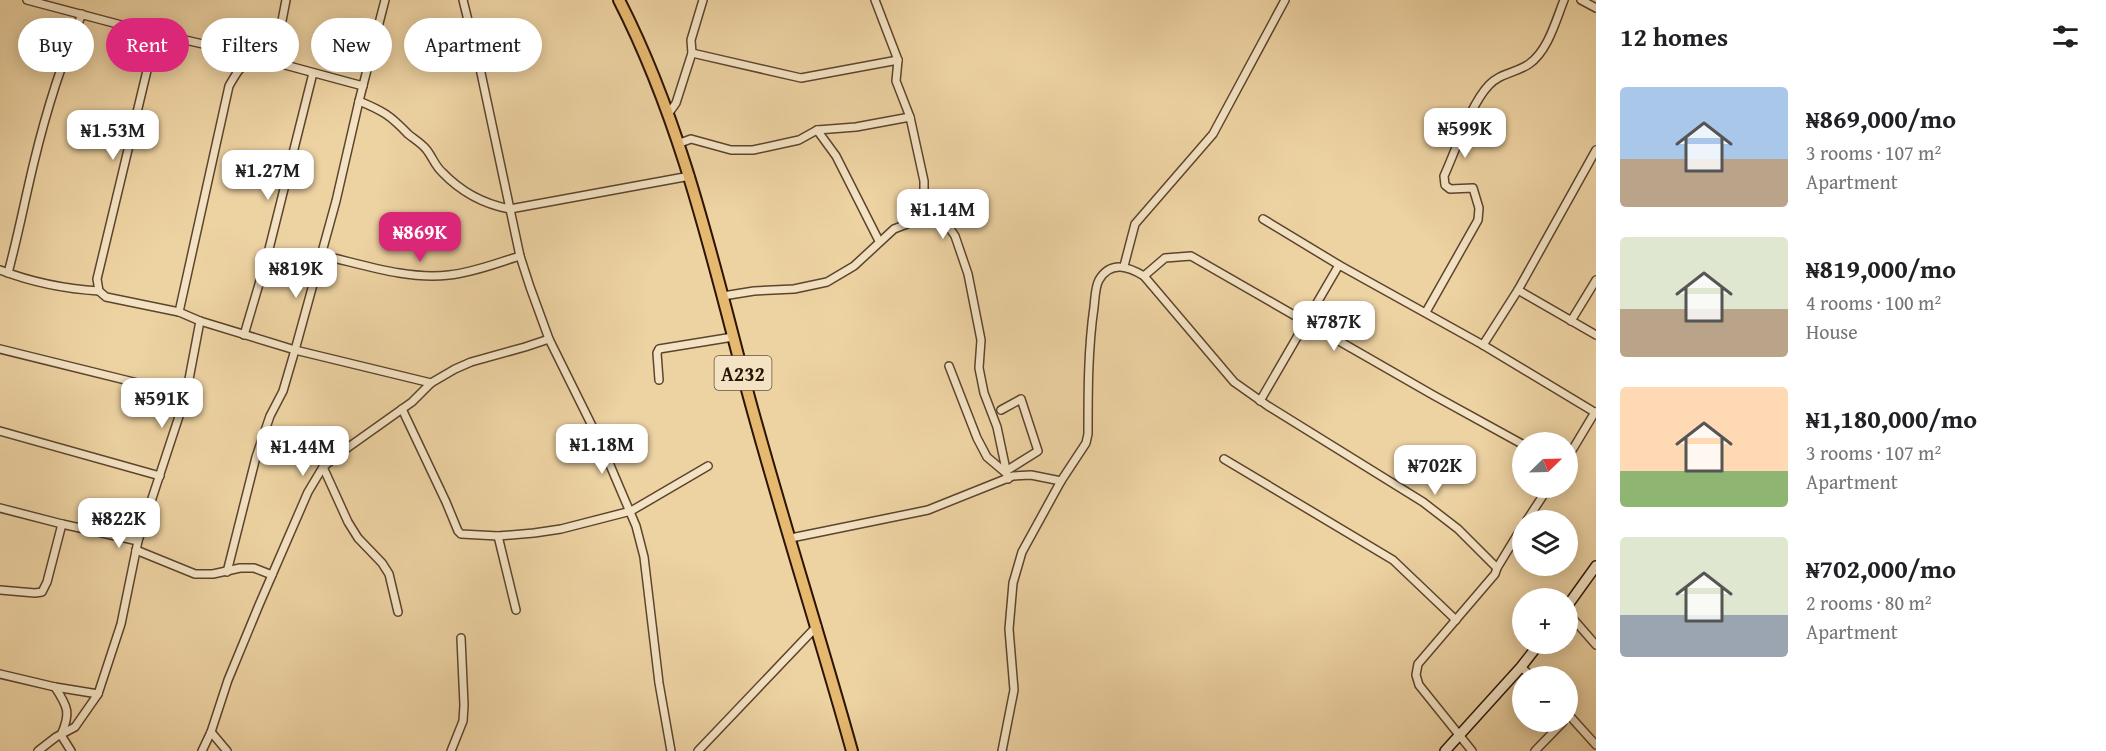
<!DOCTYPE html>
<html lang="en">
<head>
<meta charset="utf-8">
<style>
	:root { --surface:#fff; --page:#f2f2f2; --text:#202124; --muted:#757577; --accent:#db2777 }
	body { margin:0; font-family:"Gentium Book Plus",serif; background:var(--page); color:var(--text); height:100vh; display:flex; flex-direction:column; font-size:22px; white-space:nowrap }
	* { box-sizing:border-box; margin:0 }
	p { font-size:20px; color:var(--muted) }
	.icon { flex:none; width:33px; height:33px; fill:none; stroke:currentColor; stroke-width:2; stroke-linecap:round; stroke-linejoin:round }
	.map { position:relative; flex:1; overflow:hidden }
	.drawer { display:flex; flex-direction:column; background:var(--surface); width:510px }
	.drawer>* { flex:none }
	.top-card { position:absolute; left:18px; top:18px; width:570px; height:54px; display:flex; gap:12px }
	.needle { width:39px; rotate:67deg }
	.buttons { position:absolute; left:1512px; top:432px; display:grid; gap:12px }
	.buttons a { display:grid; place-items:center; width:66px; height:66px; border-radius:50%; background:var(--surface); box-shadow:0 3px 15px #0003; font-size:30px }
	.price { position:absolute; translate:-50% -51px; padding:0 14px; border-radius:12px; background:#fff; color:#222; font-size:20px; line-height:39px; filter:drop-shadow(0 2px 3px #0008) }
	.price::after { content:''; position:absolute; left:50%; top:36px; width:18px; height:14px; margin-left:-9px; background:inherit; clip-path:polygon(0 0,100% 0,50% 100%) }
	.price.current { background:var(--accent); color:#fff }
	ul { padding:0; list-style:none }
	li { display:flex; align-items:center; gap:18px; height:150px; padding:0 24px }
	li span { display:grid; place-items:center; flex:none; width:168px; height:120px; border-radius:6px; color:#555 }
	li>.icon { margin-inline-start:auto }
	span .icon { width:72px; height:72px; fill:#fffc; stroke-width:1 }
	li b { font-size:26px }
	h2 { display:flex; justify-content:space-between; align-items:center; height:72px; padding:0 24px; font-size:26px }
	.tag { padding:0 21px; border-radius:27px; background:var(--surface); box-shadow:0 3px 15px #0003; font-size:21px; line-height:54px }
	.tag.current { background:var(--accent); color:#fff }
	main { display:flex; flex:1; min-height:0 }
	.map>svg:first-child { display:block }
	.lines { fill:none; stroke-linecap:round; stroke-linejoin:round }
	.street-casing { stroke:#5c442d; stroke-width:10 }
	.secondary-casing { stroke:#2b1406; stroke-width:12 }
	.primary-casing { stroke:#2b1406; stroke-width:14 }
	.street { stroke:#f3e2c3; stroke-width:7 }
	.secondary { stroke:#f3e2c3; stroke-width:9 }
	.primary { stroke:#e6b971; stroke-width:10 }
	.labels { text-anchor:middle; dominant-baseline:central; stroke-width:4.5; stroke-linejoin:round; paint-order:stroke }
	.shield { fill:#f3e2c3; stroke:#67523f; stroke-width:1.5 }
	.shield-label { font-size:20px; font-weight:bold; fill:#2b1406 }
</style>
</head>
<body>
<main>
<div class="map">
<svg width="1596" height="751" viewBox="0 0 1596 751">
	<rect width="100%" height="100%" fill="#edd2a2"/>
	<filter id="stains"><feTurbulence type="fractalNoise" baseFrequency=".00333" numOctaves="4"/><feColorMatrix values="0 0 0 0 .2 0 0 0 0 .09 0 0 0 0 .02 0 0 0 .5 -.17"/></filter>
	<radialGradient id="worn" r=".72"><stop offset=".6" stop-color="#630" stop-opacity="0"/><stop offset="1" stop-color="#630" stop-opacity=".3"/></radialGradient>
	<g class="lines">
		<defs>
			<g id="street">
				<path d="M27 0 125 26 207 45 252 61"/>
				<path d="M463 0 481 73 520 256 530 287 549 339 601 444 636 526 644 557 659 683 671 751"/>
				<path d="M875 0 898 60 896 81 910 117 924 181V211"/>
				<path d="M1581 0 1596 8"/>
				<path d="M156 33 97 279 99 291 106 297 179 312 200 321 295 350 431 383"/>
				<path d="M692 53 801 78 898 60"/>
				<path d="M274 62 363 86"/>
				<path d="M359 101C383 111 390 115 408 134 414 139 421 143 426 149 432 156 435 166 442 172 461 192 483 204 510 209L690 176"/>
				<path d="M669 113 676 103 692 53 691 40 703 0"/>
				<path d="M817 130 836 156 879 241"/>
				<path d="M680 143 691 139 731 150H753L799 140 817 130 856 127 910 117"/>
				<path d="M1263 219 1339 265 1483 345 1596 413"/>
				<path d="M321 255C362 264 406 280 449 275 472 273 497 263 520 256"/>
				<path d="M1124 266 1135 224 1213 134 1285 0"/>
				<path d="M0 270C31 282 66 289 99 291"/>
				<path d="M8 273C18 236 25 199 34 162 46 112 62 61 82 14"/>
				<path d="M1144 276 1165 258 1191 256 1433 395 1522 444"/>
				<path d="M1518 290 1596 335"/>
				<path d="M723 296 754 291 794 289 827 282 854 266 894 229 907 224 924 211 944 220 955 236 968 274 981 340 979 368 984 393 997 427 1008 479"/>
				<path d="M179 312 229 86C244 60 245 60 274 62L286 0"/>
				<path d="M1426 312 1478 220 1479 208 1473 188 1450 189 1445 185 1444 176C1456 150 1470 105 1489 85 1500 73 1516 73 1529 64 1548 51 1556 20 1564 0"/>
				<path d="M1571 321 1596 280"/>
				<path d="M244 335 267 257 313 73"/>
				<path d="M1483 345 1518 290 1596 150"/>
				<path d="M0 349 186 395"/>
				<path d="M949 366 977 438 987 457 1006 473"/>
				<path d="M659 380 657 353 659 349 733 337"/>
				<path d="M1260 401 1339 265"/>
				<path d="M402 409 446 502 458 531 461 534 498 536 534 533 561 529 631 511 708 466"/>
				<path d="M1001 410 1021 399 1038 451 1006 471"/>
				<path d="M0 431 160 476"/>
				<path d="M1568 457 1595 412"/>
				<path d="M1224 459 1393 560 1456 620"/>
				<path d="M323 467 348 522 358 538 382 563 389 574 398 612"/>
				<path d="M0 508 62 524"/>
				<path d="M1527 520 1548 488"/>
				<path d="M498 536 516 610"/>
				<path d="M791 538 928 510 1013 476 1031 475 1061 481 1086 443 1088 434C1088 391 1088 349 1094 307 1095 299 1095 287 1099 280 1111 260 1129 267 1144 276L1234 382 1268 406 1423 502 1458 529 1497 568 1495 574 1418 664 1416 675 1419 685 1472 751"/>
				<path d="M138 541 186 395 200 321"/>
				<path d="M136 550 195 574H213L240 568H254L272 575"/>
				<path d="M1497 568 1522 527"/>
				<path d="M227 572 256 457 270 416 283 391 295 350 336 201 359 101 385 0"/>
				<path d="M0 590 35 593 42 592 47 582 62 524 138 541 121 624 98 694 55 687 0 674"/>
				<path d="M1568 613 1596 645"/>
				<path d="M1521 667 1531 676"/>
				<path d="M55 687C68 707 71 713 61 735"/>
				<path d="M1568 714 1596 745"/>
				<path d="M211 732 227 751"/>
				<path d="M61 735 71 751"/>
				<path d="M38 751 56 737 75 727 98 694"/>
				<path d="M202 751 211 732 228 680 259 605 308 492 323 467 343 451 412 402 431 383 455 369 471 362 525 347 549 339"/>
				<path d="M451 751 463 721 464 705 461 638"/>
				<path d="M698 751 817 626"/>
				<path d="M1002 751 1014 690 1009 629 1013 583 1022 552 1061 481"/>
				<path d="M1535 751 1563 722"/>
			</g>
			<g id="secondary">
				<path d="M1568 605 1596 566"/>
				<path d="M1445 751 1521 667 1539 644"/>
			</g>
			<path id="primary" d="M619 0C683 125 713 262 749 397 781 515 819 633 852 751"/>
		</defs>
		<use href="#street" class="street-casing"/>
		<use href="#secondary" class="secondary-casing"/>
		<use href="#primary" class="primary-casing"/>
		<use href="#street" class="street"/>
		<use href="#secondary" class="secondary"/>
		<use href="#primary" class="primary"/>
	</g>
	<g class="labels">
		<rect class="shield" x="714.5" y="356" width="57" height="34" rx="4.5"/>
		<g class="shield-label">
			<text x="743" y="373">A232</text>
		</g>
	</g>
	<rect width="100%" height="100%" filter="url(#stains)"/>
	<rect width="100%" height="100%" fill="url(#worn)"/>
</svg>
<div class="buttons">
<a><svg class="needle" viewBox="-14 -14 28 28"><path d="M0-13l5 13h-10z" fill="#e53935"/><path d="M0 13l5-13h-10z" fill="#757577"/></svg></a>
<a><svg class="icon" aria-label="layers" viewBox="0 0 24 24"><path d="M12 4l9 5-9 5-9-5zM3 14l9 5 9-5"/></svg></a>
<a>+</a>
<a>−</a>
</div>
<b class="price" style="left:1465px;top:159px">₦599K</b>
<b class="price" style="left:113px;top:161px">₦1.53M</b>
<b class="price" style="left:268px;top:201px">₦1.27M</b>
<b class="price" style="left:943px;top:240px">₦1.14M</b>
<b class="price current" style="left:420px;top:263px">₦869K</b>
<b class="price" style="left:296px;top:299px">₦819K</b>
<b class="price" style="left:1334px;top:352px">₦787K</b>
<b class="price" style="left:162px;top:429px">₦591K</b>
<b class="price" style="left:602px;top:475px">₦1.18M</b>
<b class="price" style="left:303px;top:477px">₦1.44M</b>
<b class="price" style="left:1435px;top:496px">₦702K</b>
<b class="price" style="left:119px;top:549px">₦822K</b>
<div class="top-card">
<a class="tag">Buy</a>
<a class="tag current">Rent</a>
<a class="tag">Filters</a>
<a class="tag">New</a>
<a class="tag">Apartment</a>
</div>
</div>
<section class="drawer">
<h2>12 homes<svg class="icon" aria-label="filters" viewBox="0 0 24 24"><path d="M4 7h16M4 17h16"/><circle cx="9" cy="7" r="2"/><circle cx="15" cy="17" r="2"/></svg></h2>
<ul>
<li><span style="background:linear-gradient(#a9c7e8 60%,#b9a48a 0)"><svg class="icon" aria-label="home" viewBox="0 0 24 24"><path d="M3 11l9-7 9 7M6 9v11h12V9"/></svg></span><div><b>₦869,000/mo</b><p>3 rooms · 107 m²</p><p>Apartment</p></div></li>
<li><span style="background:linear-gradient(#dfe7d0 60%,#b9a48a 0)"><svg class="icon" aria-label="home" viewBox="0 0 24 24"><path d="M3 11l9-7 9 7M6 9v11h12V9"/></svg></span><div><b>₦819,000/mo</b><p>4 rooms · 100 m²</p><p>House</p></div></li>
<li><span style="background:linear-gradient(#ffd9b3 70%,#8fb573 0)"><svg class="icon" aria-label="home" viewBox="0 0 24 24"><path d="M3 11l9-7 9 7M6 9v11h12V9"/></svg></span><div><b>₦1,180,000/mo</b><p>3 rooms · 107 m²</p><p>Apartment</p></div></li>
<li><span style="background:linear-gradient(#dfe7d0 65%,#9aa5b1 0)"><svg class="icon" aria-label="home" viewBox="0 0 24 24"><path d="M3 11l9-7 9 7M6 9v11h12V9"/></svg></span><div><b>₦702,000/mo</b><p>2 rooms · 80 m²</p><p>Apartment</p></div></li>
</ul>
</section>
</main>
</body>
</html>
